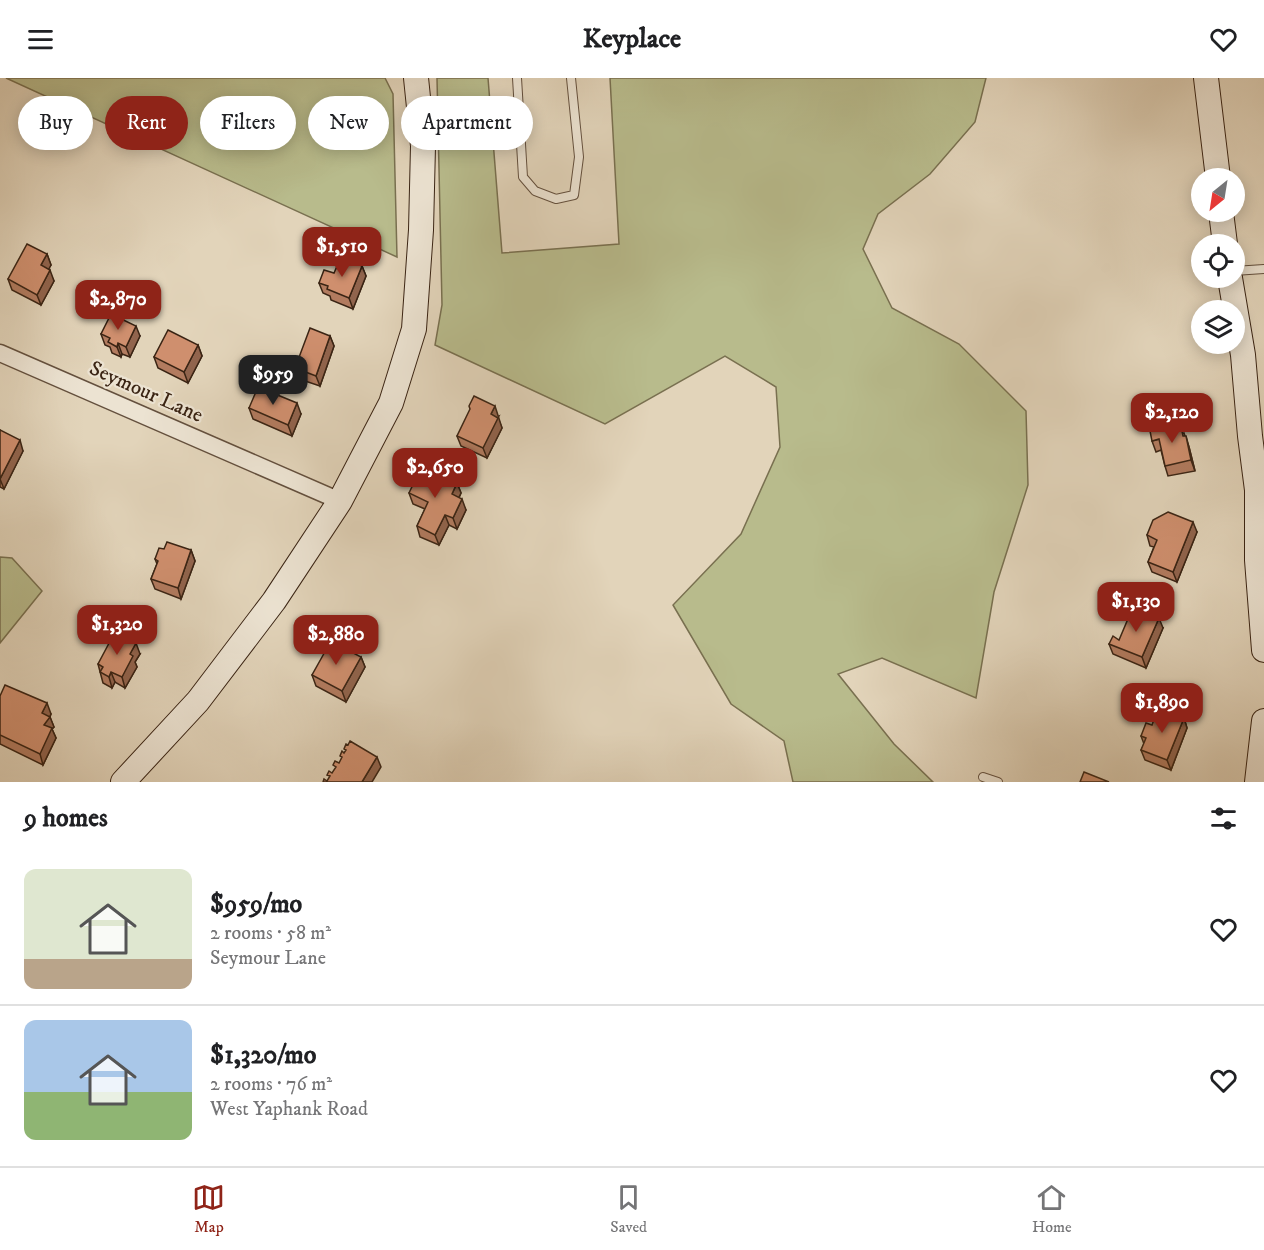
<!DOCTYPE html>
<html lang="en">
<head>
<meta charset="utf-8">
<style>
	:root { --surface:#fff; --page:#f6f6f6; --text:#202124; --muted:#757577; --line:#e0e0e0; --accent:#8f2418 }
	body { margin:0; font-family:"IM FELL DW Pica",serif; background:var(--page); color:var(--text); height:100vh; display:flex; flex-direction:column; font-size:22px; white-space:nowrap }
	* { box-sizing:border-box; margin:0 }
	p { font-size:20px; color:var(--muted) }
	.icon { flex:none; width:33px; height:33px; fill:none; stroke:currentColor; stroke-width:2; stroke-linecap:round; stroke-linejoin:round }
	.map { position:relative; height:704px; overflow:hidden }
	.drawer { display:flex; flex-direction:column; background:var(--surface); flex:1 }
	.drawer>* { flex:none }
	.banner { position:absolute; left:18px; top:18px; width:600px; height:54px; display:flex; gap:12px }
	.needle { width:39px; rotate:210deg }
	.buttons { position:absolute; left:1191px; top:90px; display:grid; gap:12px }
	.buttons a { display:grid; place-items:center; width:54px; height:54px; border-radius:50%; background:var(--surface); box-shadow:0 3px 15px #0003; font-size:30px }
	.price { position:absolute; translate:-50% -51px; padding:0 14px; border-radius:12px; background:var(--accent); color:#fff; font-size:20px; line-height:39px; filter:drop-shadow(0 2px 3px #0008) }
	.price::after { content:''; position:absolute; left:50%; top:36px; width:18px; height:14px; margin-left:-9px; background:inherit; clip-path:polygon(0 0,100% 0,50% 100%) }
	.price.active { background:#222; color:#fff }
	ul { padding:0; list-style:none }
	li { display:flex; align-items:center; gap:18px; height:150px; padding:0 24px }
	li+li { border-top:2px solid var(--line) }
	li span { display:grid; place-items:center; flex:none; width:168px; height:120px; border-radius:12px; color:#555 }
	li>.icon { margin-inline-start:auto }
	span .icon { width:72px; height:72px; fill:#fffc; stroke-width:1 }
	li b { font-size:26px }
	h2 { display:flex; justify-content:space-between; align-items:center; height:72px; padding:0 24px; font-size:26px }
	.pill { padding:0 21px; border-radius:27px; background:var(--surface); box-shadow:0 3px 15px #0003; font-size:21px; line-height:54px }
	.pill.active { background:var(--accent); color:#fff }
	header { display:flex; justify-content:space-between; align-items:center; height:78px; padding:0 24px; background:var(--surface); font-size:27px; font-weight:800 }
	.dock { display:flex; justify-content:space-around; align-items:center; height:84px; border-top:2px solid var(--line); background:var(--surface); font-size:16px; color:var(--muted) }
	.dock a { display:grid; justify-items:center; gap:3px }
	.dock .active { color:var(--accent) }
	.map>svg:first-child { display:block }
	.green { fill:#b8bb8c; stroke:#797050; stroke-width:1.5 }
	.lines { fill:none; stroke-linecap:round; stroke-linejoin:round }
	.lane-casing { stroke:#64503e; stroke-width:10 }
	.street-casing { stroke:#64503e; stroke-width:19 }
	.secondary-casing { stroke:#3a2414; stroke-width:26 }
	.lane { stroke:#ece3d2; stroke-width:8 }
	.street { stroke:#ece3d2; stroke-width:16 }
	.secondary { stroke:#ece3d2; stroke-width:24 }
	.wall { fill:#b27b5f; stroke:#3a2414; stroke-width:1.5 }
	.shaded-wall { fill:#91644d; stroke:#3a2414; stroke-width:1.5 }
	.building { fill:#cf8f6e; stroke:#3a2414; stroke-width:1.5 }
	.labels { text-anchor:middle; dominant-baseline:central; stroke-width:4.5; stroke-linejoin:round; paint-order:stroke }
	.street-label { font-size:21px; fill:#3a2414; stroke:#ece3d2 }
</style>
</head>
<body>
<header><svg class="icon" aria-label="menu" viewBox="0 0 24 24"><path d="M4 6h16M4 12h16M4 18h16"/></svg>Keyplace<svg class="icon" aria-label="heart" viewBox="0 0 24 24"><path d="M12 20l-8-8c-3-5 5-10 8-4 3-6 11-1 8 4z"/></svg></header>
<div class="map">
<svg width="1264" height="704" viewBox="0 0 1264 704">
	<rect width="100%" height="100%" fill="#e2d4ba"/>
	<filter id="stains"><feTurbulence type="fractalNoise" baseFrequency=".00333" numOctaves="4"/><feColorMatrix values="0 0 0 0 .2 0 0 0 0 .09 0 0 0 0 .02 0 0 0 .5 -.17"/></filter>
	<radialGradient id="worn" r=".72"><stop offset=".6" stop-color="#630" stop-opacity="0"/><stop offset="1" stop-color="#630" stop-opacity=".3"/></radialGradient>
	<g class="green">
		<path d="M6 0H385L393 16 397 179Z"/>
		<path d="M437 0H488L502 175 619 166 610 0H986L975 44 930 96 878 136 863 171 892 230 959 266 1026 333 1028 407 994 514 976 620 882 580 838 596 894 666 933 704H793L784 663 731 626 673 527 741 456 780 369 776 309 725 278 605 346 435 267 442 227Z"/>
		<path d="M0 479 12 480 42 513 0 565Z"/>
	</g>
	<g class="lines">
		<defs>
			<g id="lane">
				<path d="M517 0 523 99 535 113 556 121 574 117 579 79 571 0"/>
				<path d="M1234 193 1264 191"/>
				<path d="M983 699 998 704"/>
			</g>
			<path id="street" d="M0 275 340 423"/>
			<g id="secondary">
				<path d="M1206 0 1218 100"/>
				<path d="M1221 134 1225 166"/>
				<path d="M1230 200 1243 277 1250 358 1257 412V482L1264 572"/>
				<path d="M123 704 198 623 274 523 340 423 391 325 414 251 421 152 423 68 416 0"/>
				<path d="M1257 704 1264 643"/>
			</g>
		</defs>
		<use href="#lane" class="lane-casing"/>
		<use href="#street" class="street-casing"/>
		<use href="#secondary" class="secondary-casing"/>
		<use href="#lane" class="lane"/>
		<use href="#street" class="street"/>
		<use href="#secondary" class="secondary"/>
	</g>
	<g class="wall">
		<path d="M47 176 51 187 48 191 54 203 41 227 12 212 8 201Z"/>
		<path d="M362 188 366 198 353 231 331 222 330 218 323 215 319 205 334 195Z"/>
		<path d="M101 256 140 258 130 279 122 276 121 279 112 275 110 269 105 267Z"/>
		<path d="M330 258 334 268 320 308 299 301 295 290Z"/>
		<path d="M198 267 202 278 188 305 158 290 154 279Z"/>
		<path d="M249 330 301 336 292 358 253 341Z"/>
		<path d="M499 338 498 340 502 350 487 380 461 368 457 358Z"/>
		<path d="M0 352 23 373 4 411 0 409Z"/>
		<path d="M1184 355 1189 369 1195 393 1168 398 1165 388 1161 372 1156 374 1152 363Z"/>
		<path d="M457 405 461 415 459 420 466 432 457 451 449 447 439 467 420 459 417 448 425 431 413 426 409 415Z"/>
		<path d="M1197 454 1177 504 1152 494 1148 484 1154 469 1150 468 1147 457Z"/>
		<path d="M164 471 191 472 195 483 181 521 155 511 151 501 157 486 155 481Z"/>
		<path d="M1163 550 1146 590 1113 576 1109 566 1119 562Z"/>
		<path d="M140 576 135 584 137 589 125 610 115 604 112 610 103 605 98 586Z"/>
		<path d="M361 579 365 589 346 624 316 608 312 597Z"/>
		<path d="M0 618 51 636 50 639 54 649 52 651 56 660 43 687 0 666Z"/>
		<path d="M1184 640 1187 650 1171 692 1145 682 1141 672 1144 666 1141 658 1152 647Z"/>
	</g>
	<g class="shaded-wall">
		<path d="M47 176 51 187 45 198 41 187Z"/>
		<path d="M362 188 366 198 353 231 349 220Z"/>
		<path d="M50 192 54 203 41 227 37 217Z"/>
		<path d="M136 248 140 258 130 279 126 269Z"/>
		<path d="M330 258 334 268 320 308 316 298Z"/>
		<path d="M118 265 122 276 121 279 117 269Z"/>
		<path d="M198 267 202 278 188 305 184 294Z"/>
		<path d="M297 325 301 336 292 358 288 347Z"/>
		<path d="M495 328 502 350 487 380 483 370 491 336Z"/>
		<path d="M1186 358 1189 369 1195 393 1191 382Z"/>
		<path d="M20 362 23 373 4 411 0 401Z"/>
		<path d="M457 405 461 415 455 427 452 416Z"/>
		<path d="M462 421 466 432 457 451 453 440Z"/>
		<path d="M445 437 449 447 439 467 435 457Z"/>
		<path d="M1193 444 1197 454 1177 504 1173 494Z"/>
		<path d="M191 472 195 483 181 521 178 510Z"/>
		<path d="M1159 540 1163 550 1146 590 1142 579Z"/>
		<path d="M136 565 140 576 135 584 137 589 125 610 122 599 130 576Z"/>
		<path d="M361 579 365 589 346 624 342 613Z"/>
		<path d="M111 594 115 604 112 610 109 599Z"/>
		<path d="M47 625 51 636 49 640 50 639 54 649 52 651 56 660 43 687 40 676 44 647 42 635Z"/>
		<path d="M1184 640 1187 650 1171 692 1167 682Z"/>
		<path d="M377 679 381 689 372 704H362Z"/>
	</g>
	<g class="building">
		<path d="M27 166 47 176 41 187 50 192 37 217 8 201Z"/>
		<path d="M341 179 362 188 349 220 327 211 328 208 319 205 324 192 334 195Z"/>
		<path d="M111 236 136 248 126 269 118 265 117 269 108 264 110 260 101 256Z"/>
		<path d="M310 250 330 258 316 298 295 290Z"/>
		<path d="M168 252 198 267 184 294 154 279Z"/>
		<path d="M258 309 297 325 288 347 249 330Z"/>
		<path d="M474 318 495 328 491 336 498 340 483 370 457 358 470 331 469 328Z"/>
		<path d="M1180 344 1183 358H1186L1191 382 1165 388 1159 361 1152 363 1150 353 1159 351 1158 349Z"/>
		<path d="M0 352 20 362 0 401Z"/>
		<path d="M422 388 457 405 452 416 462 421 453 440 445 437 435 457 417 448 428 424 409 415Z"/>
		<path d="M1168 434 1193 444 1173 494 1148 484 1157 462 1147 457 1153 442Z"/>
		<path d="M167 464 191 472 178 510 151 501 158 483 155 481 159 470 164 471Z"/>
		<path d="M1133 529 1159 540 1142 579 1109 566 1113 558 1119 562Z"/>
		<path d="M115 554 136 565 130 576 133 578 122 599 111 594 109 599 100 594 103 589 98 586Z"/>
		<path d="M331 563 361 579 342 613 312 597Z"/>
		<path d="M5 607 47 625 42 635 50 639 44 647 52 650 40 676 0 657V618Z"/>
		<path d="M1158 630 1184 640 1167 682 1141 672 1146 660 1141 658 1146 645 1152 647Z"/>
		<path d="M350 663 377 679 362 704H323L324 701 327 703 330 698 327 697 329 693 332 695 336 689 333 687 335 683 339 685 342 679 340 678 342 673 344 675 346 672 344 671 346 666 348 667Z"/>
		<path d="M1084 694 1109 704H1080Z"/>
	</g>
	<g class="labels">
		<g class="street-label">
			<text transform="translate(146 314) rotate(24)">Seymour Lane</text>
		</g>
	</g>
	<rect width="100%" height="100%" filter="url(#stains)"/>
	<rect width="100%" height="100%" fill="url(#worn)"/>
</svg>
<div class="buttons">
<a><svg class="needle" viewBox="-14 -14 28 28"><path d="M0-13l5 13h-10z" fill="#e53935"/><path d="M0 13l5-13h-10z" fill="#757577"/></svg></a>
<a><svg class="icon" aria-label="locate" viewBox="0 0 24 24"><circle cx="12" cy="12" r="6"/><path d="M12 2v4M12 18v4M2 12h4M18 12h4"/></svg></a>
<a><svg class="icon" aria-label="layers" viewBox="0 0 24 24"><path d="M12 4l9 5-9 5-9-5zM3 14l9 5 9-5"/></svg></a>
</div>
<b class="price" style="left:342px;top:200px">$1,510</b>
<b class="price" style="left:118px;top:253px">$2,870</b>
<b class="price active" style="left:273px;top:328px">$959</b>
<b class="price" style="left:1172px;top:366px">$2,120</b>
<b class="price" style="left:435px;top:421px">$2,650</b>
<b class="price" style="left:1136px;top:555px">$1,130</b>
<b class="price" style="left:117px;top:578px">$1,320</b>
<b class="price" style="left:336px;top:588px">$2,880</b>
<b class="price" style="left:1162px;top:656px">$1,890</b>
<div class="banner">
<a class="pill">Buy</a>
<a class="pill active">Rent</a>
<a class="pill">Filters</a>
<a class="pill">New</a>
<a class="pill">Apartment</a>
</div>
</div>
<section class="drawer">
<h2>9 homes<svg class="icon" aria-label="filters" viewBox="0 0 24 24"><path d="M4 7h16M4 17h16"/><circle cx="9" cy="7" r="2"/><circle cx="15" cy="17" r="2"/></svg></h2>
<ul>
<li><span style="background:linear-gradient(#dfe7d0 75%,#b9a48a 0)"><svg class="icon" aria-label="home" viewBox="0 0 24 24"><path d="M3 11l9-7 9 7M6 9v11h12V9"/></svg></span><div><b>$959/mo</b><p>2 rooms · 58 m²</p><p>Seymour Lane</p></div><svg class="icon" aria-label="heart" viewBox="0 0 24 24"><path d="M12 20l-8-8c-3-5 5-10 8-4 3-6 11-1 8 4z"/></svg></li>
<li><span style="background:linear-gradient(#a9c7e8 60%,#8fb573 0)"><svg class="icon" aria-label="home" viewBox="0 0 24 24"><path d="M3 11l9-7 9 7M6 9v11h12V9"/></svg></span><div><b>$1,320/mo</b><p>2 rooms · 76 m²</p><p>West Yaphank Road</p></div><svg class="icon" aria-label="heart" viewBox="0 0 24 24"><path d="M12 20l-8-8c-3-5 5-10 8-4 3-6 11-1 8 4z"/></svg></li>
</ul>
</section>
<nav class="dock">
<a class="active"><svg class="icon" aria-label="map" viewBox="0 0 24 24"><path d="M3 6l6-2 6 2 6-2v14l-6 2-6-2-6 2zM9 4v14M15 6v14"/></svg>Map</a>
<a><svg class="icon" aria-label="saved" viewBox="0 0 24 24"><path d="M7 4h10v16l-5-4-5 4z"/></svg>Saved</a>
<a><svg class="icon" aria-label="home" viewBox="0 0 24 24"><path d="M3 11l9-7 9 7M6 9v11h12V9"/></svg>Home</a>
</nav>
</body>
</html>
